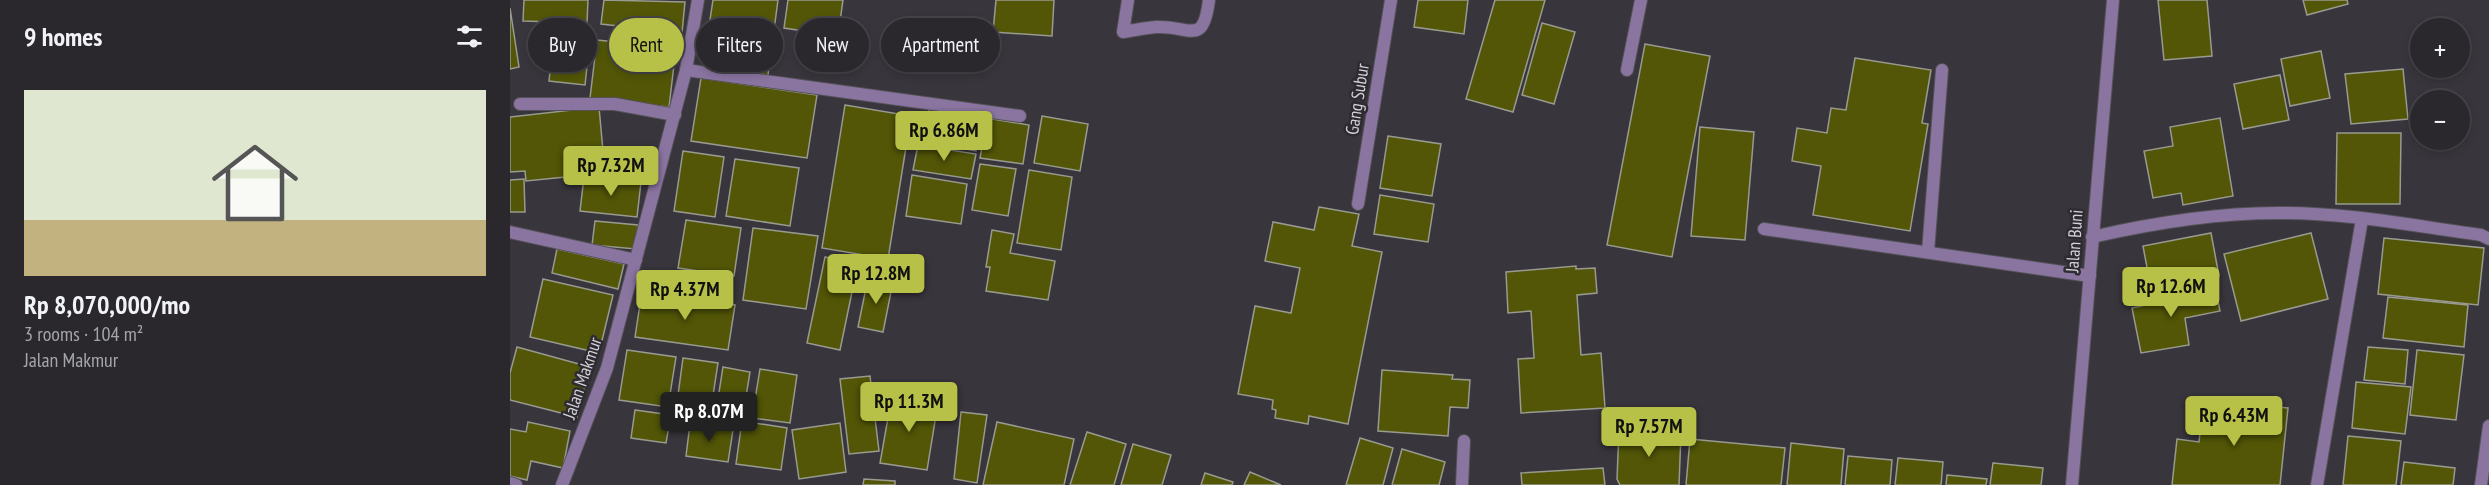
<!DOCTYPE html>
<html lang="en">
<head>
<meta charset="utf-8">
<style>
	:root { --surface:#2a282d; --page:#323035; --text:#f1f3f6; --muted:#a5a6aa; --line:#464449; --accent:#b8c147 }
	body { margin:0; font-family:"PT Sans Narrow",sans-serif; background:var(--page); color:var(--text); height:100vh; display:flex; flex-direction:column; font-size:22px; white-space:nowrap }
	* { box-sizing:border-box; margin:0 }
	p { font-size:20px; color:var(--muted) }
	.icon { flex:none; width:33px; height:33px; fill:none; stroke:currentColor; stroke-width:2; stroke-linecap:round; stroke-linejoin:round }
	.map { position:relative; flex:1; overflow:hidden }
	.details { display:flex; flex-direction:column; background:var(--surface); width:510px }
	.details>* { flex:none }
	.top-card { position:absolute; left:18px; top:18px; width:570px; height:54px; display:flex; gap:12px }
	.tools { position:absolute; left:1900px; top:18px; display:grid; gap:12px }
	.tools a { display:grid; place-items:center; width:60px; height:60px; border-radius:50%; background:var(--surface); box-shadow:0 3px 9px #0003,0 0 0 2px var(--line); font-size:30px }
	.price { position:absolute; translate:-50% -51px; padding:0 14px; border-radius:6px; background:var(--accent); color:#111; font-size:20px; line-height:39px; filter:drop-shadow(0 2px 3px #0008) }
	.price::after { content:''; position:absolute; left:50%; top:36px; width:18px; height:14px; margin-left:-9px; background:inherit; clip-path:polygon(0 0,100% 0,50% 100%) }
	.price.active { background:#222; color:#fff }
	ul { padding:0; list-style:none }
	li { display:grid; align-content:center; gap:12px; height:318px; padding:0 24px }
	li+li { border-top:2px solid var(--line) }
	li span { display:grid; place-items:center; height:186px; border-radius:0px; color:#555 }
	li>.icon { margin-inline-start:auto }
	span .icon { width:108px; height:108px; fill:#fffc; stroke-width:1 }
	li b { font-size:26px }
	h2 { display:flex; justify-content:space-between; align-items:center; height:72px; padding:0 24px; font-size:26px }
	.pill { padding:0 21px; border-radius:27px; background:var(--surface); box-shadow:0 3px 9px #0003,0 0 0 2px var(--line); font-size:21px; line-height:54px }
	.pill.active { background:var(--accent); color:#111 }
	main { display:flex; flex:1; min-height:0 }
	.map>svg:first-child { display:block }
	.building { fill:#525606; stroke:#999a90; stroke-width:1.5 }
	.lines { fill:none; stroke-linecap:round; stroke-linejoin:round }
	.lane-casing { stroke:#545158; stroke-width:14 }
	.street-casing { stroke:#545158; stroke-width:14 }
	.lane { stroke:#8a75a1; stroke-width:12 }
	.street { stroke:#8a75a1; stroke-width:12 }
	.labels { text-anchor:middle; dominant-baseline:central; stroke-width:5; stroke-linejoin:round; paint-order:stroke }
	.street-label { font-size:18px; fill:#d3d1d6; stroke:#2e2b32 }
</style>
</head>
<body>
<main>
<section class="details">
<h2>9 homes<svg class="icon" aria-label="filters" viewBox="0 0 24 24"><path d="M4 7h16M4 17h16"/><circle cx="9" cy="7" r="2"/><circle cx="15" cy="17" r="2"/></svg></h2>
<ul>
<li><span style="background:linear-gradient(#dfe7d0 70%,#c2b280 0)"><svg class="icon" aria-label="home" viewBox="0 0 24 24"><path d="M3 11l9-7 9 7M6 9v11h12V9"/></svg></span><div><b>Rp 8,070,000/mo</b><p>3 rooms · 104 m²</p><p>Jalan Makmur</p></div></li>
</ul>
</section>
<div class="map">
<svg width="1979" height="485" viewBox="0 0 1979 485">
	<rect width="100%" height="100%" fill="#38353c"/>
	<g class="building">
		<path d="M14 0H78L77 23 13 21Z"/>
		<path d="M94 0 175 2 172 33 91 24Z"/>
		<path d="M203 0H268L258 75 193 66Z"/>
		<path d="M278 0H333L328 36 274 28Z"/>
		<path d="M486 0H544L542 36 483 32Z"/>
		<path d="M908 0H958L954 34 904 27Z"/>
		<path d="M985 0H1035L1003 112 956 99Z"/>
		<path d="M1648 0H1697L1702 56 1654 60Z"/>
		<path d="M1793 0H1837L1838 4 1797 15Z"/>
		<path d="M0 8 9 67 0 69Z"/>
		<path d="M1032 23 1065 32 1044 104 1012 95Z"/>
		<path d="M44 34 80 39 75 85 39 81Z"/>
		<path d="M87 40 166 48 159 107 80 98Z"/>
		<path d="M1135 44 1200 56 1162 257 1097 245Z"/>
		<path d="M1811 51 1820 98 1780 106 1771 59Z"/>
		<path d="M1345 58 1421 70 1412 123 1418 124 1400 231 1303 215 1311 166 1282 161 1287 128 1317 133 1321 108 1336 110Z"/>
		<path d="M1893 69 1898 119 1841 124 1835 74Z"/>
		<path d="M1770 75 1779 120 1733 129 1724 84Z"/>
		<path d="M191 78 307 95 297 158 181 141Z"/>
		<path d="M335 105 401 116 378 259 312 248Z"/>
		<path d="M89 107 95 173 16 181 15 171 0 172V117Z"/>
		<path d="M419 109 472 117 466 151 413 142Z"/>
		<path d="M532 116 578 124 570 171 524 163Z"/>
		<path d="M477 118 519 125 513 164 470 158Z"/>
		<path d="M1710 118 1723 196 1673 205 1671 193 1643 198 1634 151 1663 146 1660 127Z"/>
		<path d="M1190 127 1244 132 1235 240 1181 236Z"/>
		<path d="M1827 133H1891L1890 204H1826Z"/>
		<path d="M878 136 931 144 922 196 870 188Z"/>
		<path d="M408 145 466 154 461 179 403 170Z"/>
		<path d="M173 151 214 157 205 217 164 211Z"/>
		<path d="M225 159 289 168 280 226 216 216Z"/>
		<path d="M470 164 506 169 498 216 462 210Z"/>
		<path d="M519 170 562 177 551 250 507 243Z"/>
		<path d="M402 175 457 184 451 224 396 216Z"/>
		<path d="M74 177 131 182 127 217 70 211Z"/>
		<path d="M14 179 15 212H0V180Z"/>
		<path d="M870 195 924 204 918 242 864 234Z"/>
		<path d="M809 207 849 214 842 246 872 252 838 424 799 416 798 424 765 418 766 410 762 409 763 400 728 394 745 306 781 313 790 268 755 261 763 222 804 230Z"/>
		<path d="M176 220 231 228 224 276 168 268Z"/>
		<path d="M85 221 128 225 126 249 82 245Z"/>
		<path d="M243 228 308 236 296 309 233 300Z"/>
		<path d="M482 230 504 234 500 253 545 261 538 300 476 291 480 267H476Z"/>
		<path d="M1701 233 1709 276 1641 289 1633 246Z"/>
		<path d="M1801 233 1818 299 1731 321 1714 254Z"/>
		<path d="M1874 238 1974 248 1968 305 1868 294Z"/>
		<path d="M47 249 114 264 108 289 42 273Z"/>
		<path d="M315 257 348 263 330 350 297 343Z"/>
		<path d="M1066 266V269L1085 268 1087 293 1067 295 1071 355 1091 353 1095 408 1011 413 1008 359 1024 358 1021 311 998 313 996 272Z"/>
		<path d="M358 278 383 282 373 332 348 327Z"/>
		<path d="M33 279 103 295 89 353 20 337Z"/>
		<path d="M1705 286 1710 311 1675 318 1679 345 1631 353 1622 308 1636 305 1635 299Z"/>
		<path d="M132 291 225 305 218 350 125 337Z"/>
		<path d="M1878 297 1958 305 1954 347 1873 338Z"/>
		<path d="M7 347 80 367 67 417 0 400V373Z"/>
		<path d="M1858 347 1898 350 1895 384 1854 380Z"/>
		<path d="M117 350 166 357 158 407 109 400Z"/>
		<path d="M1907 350 1954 355 1946 420 1900 415Z"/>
		<path d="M173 358 208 363 200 415 166 410Z"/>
		<path d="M213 367 240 372 232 421 205 418Z"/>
		<path d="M250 369 287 375 280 423 242 418Z"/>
		<path d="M872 370 943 375 942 379 960 380 958 408 940 407 938 436 868 431Z"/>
		<path d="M360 376 369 451 339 454 330 379Z"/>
		<path d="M1846 382 1901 387 1895 434 1842 428Z"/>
		<path d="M382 395 428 403 417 470 370 463Z"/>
		<path d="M1694 399 1778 408 1770 485H1662L1667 439 1689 442Z"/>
		<path d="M125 410 161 415 156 443 121 438Z"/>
		<path d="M451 412 477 415 467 483 444 479Z"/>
		<path d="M232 421 277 428 271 470 226 464Z"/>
		<path d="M18 422 60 431 53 468 21 461 17 480 0 476V429L16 432Z"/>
		<path d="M487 422 564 439 554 485H473Z"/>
		<path d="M330 423 336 472 289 479 282 430Z"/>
		<path d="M180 424 223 430 218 462 176 456Z"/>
		<path d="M1109 430 1171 433 1169 485H1110L1107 479Z"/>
		<path d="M577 432 616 444 604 485H560Z"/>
		<path d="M1838 436 1891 441 1886 485H1833Z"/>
		<path d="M850 438 883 448 873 485H836Z"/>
		<path d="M1180 439 1275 448 1271 485H1176Z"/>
		<path d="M1281 443 1334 449 1331 485H1277Z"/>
		<path d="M623 444 661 455 652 485H611Z"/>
		<path d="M892 449 935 462 929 485H882Z"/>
		<path d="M1338 456 1382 460 1380 485H1335Z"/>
		<path d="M1388 458 1433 462 1431 485H1385Z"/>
		<path d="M1894 462 1945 468 1943 485H1891Z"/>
		<path d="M1483 463 1533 468 1531 485H1480Z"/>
		<path d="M1093 468 1095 485H1012L1011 473Z"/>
		<path d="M740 472 771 485H734Z"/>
		<path d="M695 473 723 482 722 485H691Z"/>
		<path d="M1437 475 1477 479 1476 485H1436Z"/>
		<path d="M354 479 385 481V485H353Z"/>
	</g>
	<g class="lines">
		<defs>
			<path id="lane" d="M1117 70 1131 0"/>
			<g id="street">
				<path d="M618 0 613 32C624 30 635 28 646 27 680 25 693 48 699 0"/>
				<path d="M176 70 510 116"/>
				<path d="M10 104H105L165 115"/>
				<path d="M848 204 881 0"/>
				<path d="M1254 229 1580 276"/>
				<path d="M0 232 126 260"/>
				<path d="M1582 237C1643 223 1705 213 1767 213 1835 212 1904 226 1971 235L1979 239"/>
				<path d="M1418 252 1432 70"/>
				<path d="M0 483 6 485"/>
				<path d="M52 485 97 368 176 70 188 0"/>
				<path d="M952 485 954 441"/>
				<path d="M1562 485 1603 0"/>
				<path d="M1807 485 1852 219"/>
				<path d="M1971 485 1979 426"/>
			</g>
		</defs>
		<use href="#lane" class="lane-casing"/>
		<use href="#street" class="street-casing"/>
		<use href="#lane" class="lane"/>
		<use href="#street" class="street"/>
	</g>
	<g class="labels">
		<g class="street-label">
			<text transform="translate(847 99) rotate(-81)">Gang Subur</text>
			<text transform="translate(1564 241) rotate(-86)">Jalan Buni</text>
			<text transform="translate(72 378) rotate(-71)">Jalan Makmur</text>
		</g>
	</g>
</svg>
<div class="tools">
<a>+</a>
<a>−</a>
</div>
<b class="price" style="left:434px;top:162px">Rp 6.86M</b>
<b class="price" style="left:101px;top:197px">Rp 7.32M</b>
<b class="price" style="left:366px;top:305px">Rp 12.8M</b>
<b class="price" style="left:1661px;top:318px">Rp 12.6M</b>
<b class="price" style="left:175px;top:321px">Rp 4.37M</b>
<b class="price" style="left:399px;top:433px">Rp 11.3M</b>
<b class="price active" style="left:199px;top:443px">Rp 8.07M</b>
<b class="price" style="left:1724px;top:447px">Rp 6.43M</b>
<b class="price" style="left:1139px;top:458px">Rp 7.57M</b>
<div class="top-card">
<a class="pill">Buy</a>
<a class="pill active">Rent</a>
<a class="pill">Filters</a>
<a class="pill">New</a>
<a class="pill">Apartment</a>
</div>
</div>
</main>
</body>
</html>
